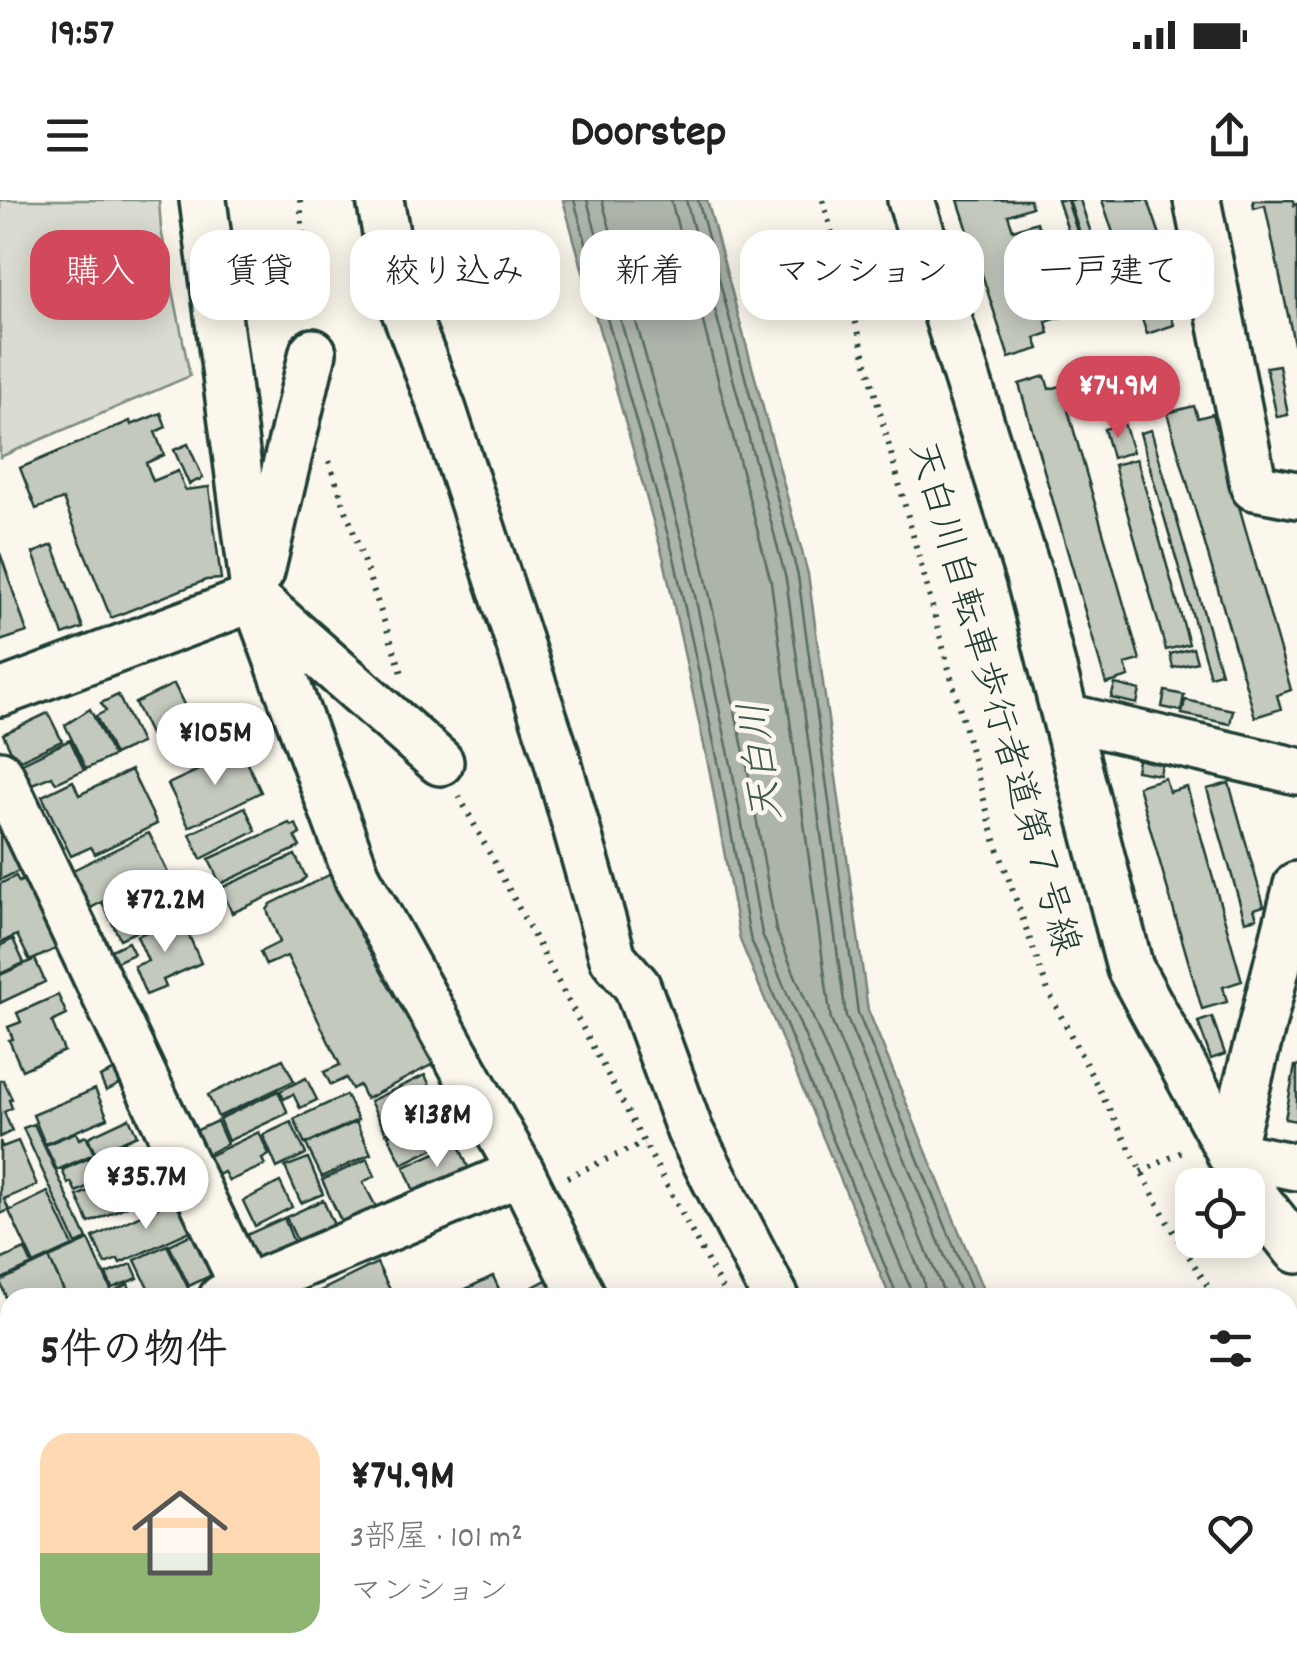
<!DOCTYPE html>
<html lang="ja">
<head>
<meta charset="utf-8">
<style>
	:root { --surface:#fff; --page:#f2f2f2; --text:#222; --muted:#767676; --accent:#d1495b }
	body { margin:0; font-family:Dekko,"Klee One",sans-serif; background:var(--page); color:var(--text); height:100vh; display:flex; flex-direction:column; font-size:38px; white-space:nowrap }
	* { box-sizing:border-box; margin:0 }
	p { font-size:32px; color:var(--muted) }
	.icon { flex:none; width:55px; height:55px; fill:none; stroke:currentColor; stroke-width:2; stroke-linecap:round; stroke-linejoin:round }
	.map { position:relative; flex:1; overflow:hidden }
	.drawer { position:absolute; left:0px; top:1088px; width:1298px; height:392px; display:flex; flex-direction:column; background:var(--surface); border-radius:30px 30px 0 0; box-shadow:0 5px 25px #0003 }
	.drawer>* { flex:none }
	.top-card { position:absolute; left:30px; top:30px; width:1238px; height:90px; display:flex; gap:20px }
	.tools { position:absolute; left:1175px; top:968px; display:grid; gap:20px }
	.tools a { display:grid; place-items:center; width:90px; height:90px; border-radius:20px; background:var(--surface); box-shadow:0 5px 25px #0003; font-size:50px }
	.price { position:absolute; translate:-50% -85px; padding:0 22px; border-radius:35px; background:#fff; color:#222; font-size:32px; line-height:65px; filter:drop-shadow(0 2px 5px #0008) }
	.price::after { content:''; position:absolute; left:50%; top:60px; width:30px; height:22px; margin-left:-15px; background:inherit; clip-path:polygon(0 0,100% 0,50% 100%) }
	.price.active { background:var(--accent); color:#fff }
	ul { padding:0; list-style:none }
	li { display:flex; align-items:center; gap:30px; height:250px; padding:0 40px }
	li span { display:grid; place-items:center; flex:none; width:280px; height:200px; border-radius:30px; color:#555 }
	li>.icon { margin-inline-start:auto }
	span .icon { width:120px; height:120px; fill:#fffc; stroke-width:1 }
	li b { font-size:42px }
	h2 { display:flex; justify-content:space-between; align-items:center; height:120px; padding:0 40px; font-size:42px }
	.chip { padding:0 35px; border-radius:30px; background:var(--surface); box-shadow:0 5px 25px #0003; font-size:35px; line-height:90px }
	.chip.active { background:var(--accent); color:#fff }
	.status { display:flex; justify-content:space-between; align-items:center; height:70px; padding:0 50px; background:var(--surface); direction:ltr }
	.status svg { height:28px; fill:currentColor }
	header { display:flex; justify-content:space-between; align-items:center; height:130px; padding:0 40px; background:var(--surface); font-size:45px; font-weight:700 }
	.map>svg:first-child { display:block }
	.green { fill:#dbdcd1; stroke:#7d8c82; stroke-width:2.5 }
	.water { fill:#adb4aa; stroke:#74847b; stroke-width:2.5 }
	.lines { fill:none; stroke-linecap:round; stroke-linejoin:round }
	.shore { stroke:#586d63; stroke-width:2.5 }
	.building { fill:#c4c9be; stroke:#1f3d34; stroke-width:2.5 }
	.minor-casing { stroke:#1f3d34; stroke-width:52 }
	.path { stroke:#1f3d34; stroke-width:6; stroke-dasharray:2.5 8; stroke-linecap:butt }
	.minor { stroke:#fbf7ec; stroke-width:45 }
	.labels { text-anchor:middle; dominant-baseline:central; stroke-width:9; stroke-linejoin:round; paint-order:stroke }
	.street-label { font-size:38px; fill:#1f3d34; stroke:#fbf7ec }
	.water-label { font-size:40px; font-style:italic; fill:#425b52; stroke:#fbf7ec }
</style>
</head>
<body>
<div class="status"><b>19:57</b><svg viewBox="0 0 49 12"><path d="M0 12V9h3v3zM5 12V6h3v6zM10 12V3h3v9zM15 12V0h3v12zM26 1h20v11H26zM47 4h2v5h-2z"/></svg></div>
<header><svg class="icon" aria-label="menu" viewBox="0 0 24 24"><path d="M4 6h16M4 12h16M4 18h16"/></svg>Doorstep<svg class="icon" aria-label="share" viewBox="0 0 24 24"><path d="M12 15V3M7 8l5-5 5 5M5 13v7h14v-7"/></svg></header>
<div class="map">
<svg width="1297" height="1478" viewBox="0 0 1297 1478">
	<rect width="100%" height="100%" fill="#fbf7ec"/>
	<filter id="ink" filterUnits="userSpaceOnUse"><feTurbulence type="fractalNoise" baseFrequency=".01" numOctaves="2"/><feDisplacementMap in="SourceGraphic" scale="20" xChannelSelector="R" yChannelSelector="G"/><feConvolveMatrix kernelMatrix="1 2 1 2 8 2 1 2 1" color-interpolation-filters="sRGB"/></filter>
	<g filter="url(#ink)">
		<path class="green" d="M0 0H159L161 29 190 176 0 257Z"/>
		<g class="water">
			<path d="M563 0H707L808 374 868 810 986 1097H890L740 740 710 573 664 360Z"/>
			<path d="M1140 1470H1261L1268 1478H1147Z"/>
		</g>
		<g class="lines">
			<g class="shore">
				<path d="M574 0 674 357 720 571 750 737 898 1098"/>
				<path d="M587 0 686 354 732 569 762 734 909 1085 911 1098"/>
				<path d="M602 0 700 351 747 566 776 730 923 1079 926 1098"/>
				<path d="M671 0 771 382 831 820 946 1098"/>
				<path d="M686 0 786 379 846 816 962 1098"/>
				<path d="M698 0 798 376 858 813 975 1098"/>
			</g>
		</g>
		<g class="building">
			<path d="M958 0H1030L1032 7 1008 15 1013 30 1037 22 1049 61 1028 69 1033 84 1055 77 1067 115 1046 122 1049 133 1035 138 1039 149 1009 158Z"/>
			<path d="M1058 0H1067L1078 34 1070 37Z"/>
			<path d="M1069 0H1080L1091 33 1081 36Z"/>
			<path d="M1102 0H1148L1185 108 1170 113 1174 125 1147 134Z"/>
			<path d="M1253 0H1293L1294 5 1297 4V158L1265 5 1254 8Z"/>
			<path d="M1093 39 1113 98 1093 105 1072 47Z"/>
			<path d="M1279 165 1288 215 1277 217 1266 167Z"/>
			<path d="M1045 176 1049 189 1061 186 1140 460 1125 464 1129 477 1106 484 1019 184Z"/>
			<path d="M1194 206 1198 218 1213 214 1291 490 1277 495 1281 509 1255 517 1167 213Z"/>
			<path d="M161 213 166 227 155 232 164 255 146 263 153 281 178 271 185 290 209 287 221 379 206 380 111 418 63 299 36 309 20 268 130 221 131 225Z"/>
			<path d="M1124 223 1133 252 1112 258 1104 229Z"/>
			<path d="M1151 230 1221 473 1210 476 1140 233Z"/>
			<path d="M188 244 203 278 189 284 174 250Z"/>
			<path d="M1137 259 1189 444 1166 450 1114 265Z"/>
			<path d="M53 345 83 428 63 435 33 353Z"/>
			<path d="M0 353 27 432 0 441Z"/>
			<path d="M1193 448 1197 462 1173 468 1170 454Z"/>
			<path d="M174 484 201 540 162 559 135 503Z"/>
			<path d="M1115 484 1140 490 1137 504 1111 498Z"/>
			<path d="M1165 491 1184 495 1181 511 1162 507Z"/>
			<path d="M118 495 141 543 114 555 96 516 106 511 101 503Z"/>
			<path d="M1185 500 1233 510 1230 524 1182 514Z"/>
			<path d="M90 509 113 556 86 569 65 525Z"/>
			<path d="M48 513 62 541 16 562 3 534Z"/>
			<path d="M70 540 84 570 56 583 52 576 32 584 22 563Z"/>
			<path d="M241 550 261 592 189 627 168 584Z"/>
			<path d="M1139 555 1163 559 1160 575 1136 571Z"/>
			<path d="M131 570 157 624 95 654 91 647 71 656 42 596 73 581 79 595Z"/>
			<path d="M1165 578 1169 592 1187 587 1242 781 1223 787 1227 802 1202 809 1138 586Z"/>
			<path d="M1229 583 1264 706 1254 709 1257 718 1245 721 1207 589Z"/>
			<path d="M245 607 256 631 201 659 190 634Z"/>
			<path d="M0 618 27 667 0 680Z"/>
			<path d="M289 623 291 626 296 624 300 634 295 637 300 647 220 684 209 659Z"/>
			<path d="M149 633 185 709 120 739 102 702 87 710 69 672Z"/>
			<path d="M295 655 306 677 301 682 232 713 221 688Z"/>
			<path d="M331 674 338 676 435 863 366 899 359 885 352 889 346 878 331 885 324 872 340 865 287 756 266 765 260 752 280 742 267 710 271 704Z"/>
			<path d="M16 676 19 682 32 676 64 745 30 761 17 735 0 743V684Z"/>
			<path d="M181 717 201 763 163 780 166 787 146 795 134 766 148 761 137 736Z"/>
			<path d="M13 739 24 763 0 774V746Z"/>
			<path d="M128 742 134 754 112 764 107 752Z"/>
			<path d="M35 759 45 782 0 803V775Z"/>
			<path d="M58 795 67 815 52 822 64 851 22 870 9 840 13 839 8 827 21 822 17 813Z"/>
			<path d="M1212 817 1225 854 1211 859 1198 822Z"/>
			<path d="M283 859 294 881 218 917 208 895Z"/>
			<path d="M1295 866H1297V921L1285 919Z"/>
			<path d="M122 867 128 880 106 891 100 877Z"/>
			<path d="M425 875 440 907 386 933 370 901Z"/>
			<path d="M306 878 317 900 300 908 293 894 284 899 280 891Z"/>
			<path d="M3 880 12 899 9 900 12 908 4 912 12 931 0 937V881Z"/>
			<path d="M95 889 108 918 45 944 33 915Z"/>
			<path d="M278 891 288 913 228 941 219 919Z"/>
			<path d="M346 895 358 920 305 944 294 919Z"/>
			<path d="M444 908 458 937 402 964 388 935Z"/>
			<path d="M129 918 137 935 95 953 88 937Z"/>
			<path d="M217 921 227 944 205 955 193 932Z"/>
			<path d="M291 922 306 954 277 968 263 935Z"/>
			<path d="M356 922 371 954 322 977 306 944Z"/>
			<path d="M34 924 87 1039 76 1044 23 928Z"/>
			<path d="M76 932 79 939 86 936 94 954 57 970 45 945Z"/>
			<path d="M259 932 269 955 262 959 265 965 229 981 224 972 215 977 206 957Z"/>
			<path d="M0 941 2 947 18 941 37 985 4 999 9 1010 0 1014Z"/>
			<path d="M125 942 132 958 97 973 100 981 76 992 71 982 68 984 62 970Z"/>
			<path d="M458 943 470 972 416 996 404 967Z"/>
			<path d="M308 958 323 994 301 1003 285 967Z"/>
			<path d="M367 959 375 976 363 982 376 1007 342 1023 322 980Z"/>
			<path d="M135 970 147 997 89 1023 77 996Z"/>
			<path d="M280 982 292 1007 255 1026 243 1001Z"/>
			<path d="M48 992 73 1046 34 1064 9 1011Z"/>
			<path d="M182 996 197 1028 120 1063 118 1059 105 1064 93 1037Z"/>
			<path d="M323 1000 338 1034 302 1051 286 1017Z"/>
			<path d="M284 1018 295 1045 253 1061 242 1037Z"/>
			<path d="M196 1032 216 1073 189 1086 169 1045Z"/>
			<path d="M89 1040 112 1092 102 1098H67L49 1058Z"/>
			<path d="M167 1045 193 1098H153L135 1060Z"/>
			<path d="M25 1049 32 1065 0 1080V1060Z"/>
			<path d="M49 1058 67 1098H10V1109L0 1081Z"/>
			<path d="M377 1063 394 1098H321L318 1092Z"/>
			<path d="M132 1064 138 1078 112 1088 106 1074Z"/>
			<path d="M493 1076 503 1098H447Z"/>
			<path d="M552 1077 562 1098H538L533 1087Z"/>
			<path d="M128 1084 134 1098H117L114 1091Z"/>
			<path d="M533 1087 538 1098H511Z"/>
			<path d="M0 1273 10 1292 0 1297Z"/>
			<path d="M8 1295 10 1357 0 1362V1299Z"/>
			<path d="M10 1361V1415L0 1420V1366Z"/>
			<path d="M10 1431V1470H30L12 1478H0V1436Z"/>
			<path d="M36 1470H79L82 1478H18Z"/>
			<path d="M167 1470H225L228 1478H171Z"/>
			<path d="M613 1470H715L720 1478H617Z"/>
		</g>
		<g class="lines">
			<defs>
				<g id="minor">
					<path d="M203 0 255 398 358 679 521 972 583 1098"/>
					<path d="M380 0 396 88 443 210 555 552 613 758 637 786 690 931 776 1098"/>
					<path d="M911 0 1029 376 1130 768 1252 993 1297 1050"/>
					<path d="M1197 0 1254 287 1297 295"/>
					<path d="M261 372 313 152"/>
					<path d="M260 403 440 562"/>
					<path d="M0 493 255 398"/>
					<path d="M1066 517 1297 571"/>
					<path d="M0 574 249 1098"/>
					<path d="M1297 685 1230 954 1297 967"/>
					<path d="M222 1098 521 972"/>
					<path d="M0 1160 10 1181"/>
					<path d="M139 1470 142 1478"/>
					<path d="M430 1470 434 1478"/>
					<path d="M772 1470 776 1478"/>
					<path d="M986 1470 991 1478"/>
					<path d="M487 1478 503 1470"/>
				</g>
			</defs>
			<use href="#minor" class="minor-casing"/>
			<g class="path">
				<path d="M300 0 310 115"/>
				<path d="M823 0 994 637 1048 791 1167 1021 1215 1098"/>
				<path d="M329 261 403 476"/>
				<path d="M459 596 727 1098"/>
				<path d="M1141 972 1186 950"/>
				<path d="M567 977 644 943"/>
				<path d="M1288 1200 1297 1213"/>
				<path d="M926 1470 930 1478"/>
			</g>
			<use href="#minor" class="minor"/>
		</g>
	</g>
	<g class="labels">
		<g class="street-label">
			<text transform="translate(991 499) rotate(74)">天白川自転車歩行者道第７号線</text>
		</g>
		<g class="water-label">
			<text transform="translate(765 561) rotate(-97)">天白川</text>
		</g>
	</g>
</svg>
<div class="tools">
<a><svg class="icon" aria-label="locate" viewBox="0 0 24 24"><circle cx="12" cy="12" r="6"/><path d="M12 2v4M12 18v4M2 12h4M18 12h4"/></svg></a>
</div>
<b class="price active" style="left:1118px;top:241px">¥74.9M</b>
<b class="price" style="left:215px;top:588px">¥105M</b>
<b class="price" style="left:165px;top:755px">¥72.2M</b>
<b class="price" style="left:437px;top:970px">¥138M</b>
<b class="price" style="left:146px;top:1032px">¥35.7M</b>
<div class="top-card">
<a class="chip active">購入</a>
<a class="chip">賃貸</a>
<a class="chip">絞り込み</a>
<a class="chip">新着</a>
<a class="chip">マンション</a>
<a class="chip">一戸建て</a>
</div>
<section class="drawer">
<h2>5件の物件<svg class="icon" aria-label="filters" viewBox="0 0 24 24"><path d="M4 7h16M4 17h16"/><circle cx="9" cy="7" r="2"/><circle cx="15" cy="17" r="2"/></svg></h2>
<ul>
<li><span style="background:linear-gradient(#ffd9b3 60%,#8fb573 0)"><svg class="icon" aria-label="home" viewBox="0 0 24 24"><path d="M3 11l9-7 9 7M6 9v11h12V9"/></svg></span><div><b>¥74.9M</b><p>3部屋 · 101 m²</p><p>マンション</p></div><svg class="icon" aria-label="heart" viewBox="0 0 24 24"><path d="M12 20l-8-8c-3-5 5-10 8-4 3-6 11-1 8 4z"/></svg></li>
</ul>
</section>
</div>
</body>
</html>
